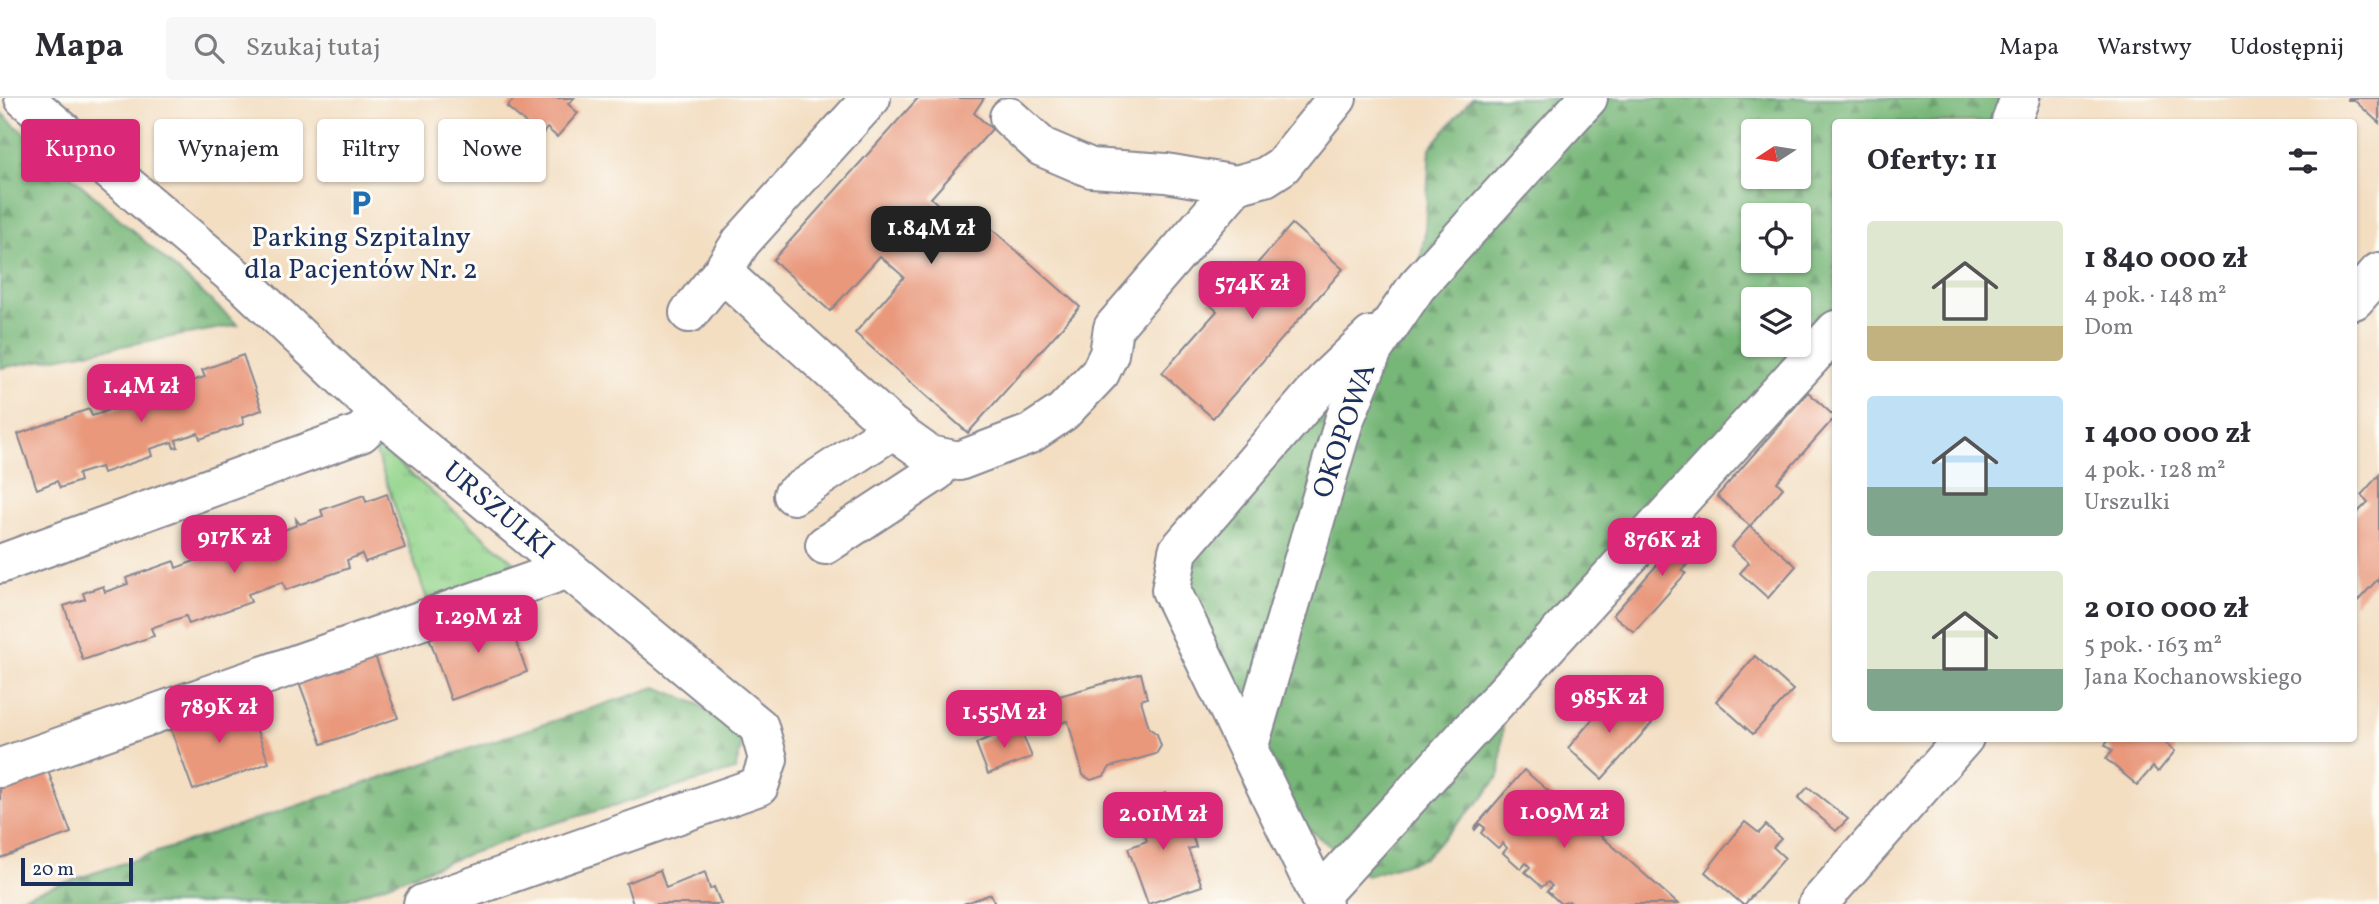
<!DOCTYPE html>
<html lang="pl">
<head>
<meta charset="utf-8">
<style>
	:root { --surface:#fff; --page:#f7f7f7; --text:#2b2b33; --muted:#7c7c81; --line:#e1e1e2; --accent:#db2777 }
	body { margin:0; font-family:Vollkorn,serif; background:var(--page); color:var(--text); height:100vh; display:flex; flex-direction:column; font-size:26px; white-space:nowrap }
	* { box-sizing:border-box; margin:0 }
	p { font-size:23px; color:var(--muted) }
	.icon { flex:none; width:38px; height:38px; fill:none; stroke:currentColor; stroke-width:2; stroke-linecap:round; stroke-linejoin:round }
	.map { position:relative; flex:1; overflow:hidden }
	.details { position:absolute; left:1832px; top:21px; width:525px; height:623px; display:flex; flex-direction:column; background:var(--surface); border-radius:7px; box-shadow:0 2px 5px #0004 }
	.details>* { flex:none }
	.hud { position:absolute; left:21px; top:21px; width:665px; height:63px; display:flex; gap:14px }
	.needle { width:46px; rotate:258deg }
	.controls { position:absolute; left:1741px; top:21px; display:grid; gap:14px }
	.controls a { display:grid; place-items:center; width:70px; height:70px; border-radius:7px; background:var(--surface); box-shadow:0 2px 5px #0004; font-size:35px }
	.scale { position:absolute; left:21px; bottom:18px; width:112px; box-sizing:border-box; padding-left:7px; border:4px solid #1b2f5e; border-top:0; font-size:19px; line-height:24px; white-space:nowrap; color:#1b2f5e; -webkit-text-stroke:5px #fdfcf7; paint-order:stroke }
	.price { position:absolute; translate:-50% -60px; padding:0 16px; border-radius:14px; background:var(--accent); color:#fff; font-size:23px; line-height:46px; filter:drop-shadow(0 2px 4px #0008) }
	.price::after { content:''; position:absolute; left:50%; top:42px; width:21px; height:16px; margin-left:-10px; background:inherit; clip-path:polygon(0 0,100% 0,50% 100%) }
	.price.selected { background:#222; color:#fff }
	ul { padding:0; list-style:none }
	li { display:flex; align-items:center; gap:21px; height:175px; padding:0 35px }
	li span { display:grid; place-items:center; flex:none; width:196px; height:140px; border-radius:7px; color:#555 }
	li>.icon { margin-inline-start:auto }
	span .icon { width:84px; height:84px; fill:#fffc; stroke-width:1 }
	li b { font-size:30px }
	h2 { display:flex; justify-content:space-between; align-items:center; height:84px; padding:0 35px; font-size:30px }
	.tag { padding:0 24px; border-radius:7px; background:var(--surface); box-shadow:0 2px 5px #0004; font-size:24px; line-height:63px }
	.tag.selected { background:var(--accent); color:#fff }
	header { display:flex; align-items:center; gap:42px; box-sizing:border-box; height:98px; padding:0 35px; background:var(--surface); border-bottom:2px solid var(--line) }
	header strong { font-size:33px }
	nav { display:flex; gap:38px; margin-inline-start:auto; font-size:24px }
	.search { width:490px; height:63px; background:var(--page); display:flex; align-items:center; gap:18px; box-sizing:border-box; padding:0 24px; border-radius:7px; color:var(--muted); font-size:26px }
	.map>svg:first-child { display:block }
	.grass { fill:url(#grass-tufts); stroke:#578274; stroke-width:2 }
	.forest { fill:url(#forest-firs); stroke:#48726a; stroke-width:2; fill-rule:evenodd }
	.building { fill:#e9987b }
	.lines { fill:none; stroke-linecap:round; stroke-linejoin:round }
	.minor-casing { stroke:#878690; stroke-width:42 }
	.minor { stroke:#fff; stroke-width:38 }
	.labels { text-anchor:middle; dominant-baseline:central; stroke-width:6; stroke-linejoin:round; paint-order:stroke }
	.poi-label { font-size:28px; fill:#1b2f5e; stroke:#fdfcf7 }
	.street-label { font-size:28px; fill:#1b2f5e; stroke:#fdfcf7 }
</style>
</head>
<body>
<header>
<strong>Mapa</strong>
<div class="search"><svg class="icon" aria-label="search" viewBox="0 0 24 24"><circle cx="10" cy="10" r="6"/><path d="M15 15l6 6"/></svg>Szukaj tutaj</div>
<nav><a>Mapa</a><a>Warstwy</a><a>Udostępnij</a></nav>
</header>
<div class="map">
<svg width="2379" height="806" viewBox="0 0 2379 806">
	<defs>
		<pattern id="grass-tufts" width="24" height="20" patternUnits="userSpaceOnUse" patternTransform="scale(1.75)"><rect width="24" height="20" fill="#93d48b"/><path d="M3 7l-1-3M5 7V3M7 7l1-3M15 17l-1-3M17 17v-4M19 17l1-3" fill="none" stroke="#7eb67a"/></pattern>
		<pattern id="forest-firs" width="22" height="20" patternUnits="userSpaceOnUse" patternTransform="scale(1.75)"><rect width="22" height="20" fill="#76b677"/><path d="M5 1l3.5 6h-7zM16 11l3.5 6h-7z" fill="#609465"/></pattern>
	</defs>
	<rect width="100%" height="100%" fill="#fdfcf7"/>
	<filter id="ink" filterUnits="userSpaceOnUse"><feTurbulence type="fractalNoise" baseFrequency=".0143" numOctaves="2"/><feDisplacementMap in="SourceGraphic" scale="14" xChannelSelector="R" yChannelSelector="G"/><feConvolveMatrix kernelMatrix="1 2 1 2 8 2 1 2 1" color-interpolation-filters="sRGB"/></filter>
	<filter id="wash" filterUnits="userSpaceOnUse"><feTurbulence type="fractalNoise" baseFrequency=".00686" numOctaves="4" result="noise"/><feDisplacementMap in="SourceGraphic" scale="28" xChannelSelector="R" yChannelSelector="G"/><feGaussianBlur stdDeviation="1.57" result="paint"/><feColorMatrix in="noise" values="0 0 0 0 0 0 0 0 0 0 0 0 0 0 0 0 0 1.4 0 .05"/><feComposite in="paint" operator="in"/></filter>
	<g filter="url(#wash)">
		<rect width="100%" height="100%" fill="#f3dec2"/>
		<path class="grass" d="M372 343 523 472 429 507Z"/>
		<g class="forest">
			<path d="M1472 0H2040L2016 24H1836V207L1799 245V201H1754V247H1798L1504 607 1500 676 1484 698 1424 760 1367 778 1305 728 1169 454 1420 165 1425 135 1430 50ZM1754 33H1799V79H1754ZM1754 117H1799V163H1754Z"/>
			<path d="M0 14 238 227 0 270Z"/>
			<path d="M656 589 698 606 744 638 735 672 542 729 334 806H0Z"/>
		</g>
		<g id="blocks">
			<g class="building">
				<path d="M515 0H574L568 6 578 15 557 39 547 30 541 38 507 9Z"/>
				<path d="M918 0H984L974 15 992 31 931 100 955 122 967 109 1080 209 968 335 855 235 904 179 880 158 830 213 773 162Z"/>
				<path d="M2348 0H2379V25L2354 2H2348Z"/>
				<path d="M1292 126 1343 171 1213 320 1162 275 1217 213 1207 204 1218 192 1227 200Z"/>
				<path d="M243 257 262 312 242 319 244 326 200 341 198 335 176 342 178 349 174 350 172 344 150 351 152 358 103 375 101 369 78 376 80 383 60 390 57 383 37 391 18 336 89 311 92 318 107 313 104 306 108 304 111 312 126 307 123 299 187 277 189 284 205 279 202 272Z"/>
				<path d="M1808 294 1835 319 1777 384 1783 390 1750 428 1796 468 1768 500 1740 475 1749 465 1731 449 1750 428 1717 398Z"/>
				<path d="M2379 377V484L2377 482 2354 507V418L2368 404 2361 397Z"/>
				<path d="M387 396 405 450 365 464 362 456 347 462 349 470 286 492 283 484 265 490 248 496 251 504 189 526 186 518 168 524 151 530 154 538 83 562 64 508 85 501 83 495 103 488 105 494 128 486 126 480 174 463 176 470 200 461 197 455 200 454 203 460 226 452 224 446 272 429 274 436 297 427 296 421 300 426 323 418 321 412 364 397 366 404Z"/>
				<path d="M1698 420 1703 424 1699 429 1711 439 1682 472 1686 475 1634 534 1613 517Z"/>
				<path d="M505 513 527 574 451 602 429 539Z"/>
				<path d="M375 558 398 620 322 646 299 584Z"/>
				<path d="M1755 558 1793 592 1753 636 1716 603Z"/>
				<path d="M1141 575 1147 600 1141 602 1149 630 1157 636 1161 648 1156 656 1110 669 1104 678 1091 682 1083 677 1068 623 1052 627 1045 602Z"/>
				<path d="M1616 594 1652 625 1602 681 1568 650 1600 612 1596 608 1606 597 1610 601Z"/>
				<path d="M246 603 269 665 193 692 170 629Z"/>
				<path d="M1019 628 1032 659 988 676 976 645Z"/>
				<path d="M2110 640H2160L2175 653 2158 674 2153 669 2137 687 2106 661 2112 653 2105 647Z"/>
				<path d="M1524 672 1615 750 1678 806H1572L1569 803 1561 806 1547 793 1552 788 1548 784 1542 789 1525 774 1530 769 1526 765 1521 771 1503 755 1507 750 1503 745 1498 750 1481 735 1485 730 1480 726 1475 732 1474 730Z"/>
				<path d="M48 673 71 735 0 760V690Z"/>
				<path d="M1808 689 1848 721 1836 733 1798 700Z"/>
				<path d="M1166 695 1179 732 1189 728 1196 749 1188 751 1202 788 1148 806 1128 750 1147 743 1134 707Z"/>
				<path d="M1745 724 1759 735 1766 727 1781 741 1773 749 1785 760 1745 806H1742L1705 774Z"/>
				<path d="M660 772 666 790 705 774 710 791 714 789 721 806H633L626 785Z"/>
				<path d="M991 796 995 806H963Z"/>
			</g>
		</g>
	</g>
	<g filter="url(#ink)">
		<use href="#blocks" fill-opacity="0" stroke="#878690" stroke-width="2"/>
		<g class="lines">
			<defs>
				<g id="minor">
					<path d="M24 0 247 189 381 316 759 629 768 661 759 688 423 806"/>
					<path d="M871 0 741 144 722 174 904 339 929 357 959 363 1030 336 1063 314 1100 275 1109 256 1113 230 1236 87 1265 79 1282 68 1337 0"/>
					<path d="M1009 19 1042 49 1091 70 1166 75 1236 87"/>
					<path d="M2011 24 2020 0"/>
					<path d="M2354 202 2379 174"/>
					<path d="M689 215 722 174"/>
					<path d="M793 397 895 330"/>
					<path d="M825 447 936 374 945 361"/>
					<path d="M0 466 361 335 381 316"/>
					<path d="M1248 651 1344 323 1373 252 1417 188 1588 0"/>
					<path d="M0 670 568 471"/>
					<path d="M1319 798 1836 232"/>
					<path d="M1323 806 1171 492 1178 453 1328 279 1371 238"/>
					<path d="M1818 806 1964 640"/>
				</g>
			</defs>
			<use href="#minor" class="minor-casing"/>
			<use href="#minor" class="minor"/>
		</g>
	</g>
	<defs>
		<symbol id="parking-bare" viewBox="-9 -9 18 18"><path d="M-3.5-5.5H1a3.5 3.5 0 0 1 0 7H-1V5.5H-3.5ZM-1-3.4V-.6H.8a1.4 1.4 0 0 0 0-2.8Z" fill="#1f6fb2" stroke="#fdfcf7" stroke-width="2.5" paint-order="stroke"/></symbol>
	</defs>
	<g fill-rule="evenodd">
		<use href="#parking-bare" x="342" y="86" width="38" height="38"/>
	</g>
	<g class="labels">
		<g class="poi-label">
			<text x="361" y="140">Parking Szpitalny<tspan x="361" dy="32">dla Pacjentów Nr. 2</tspan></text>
		</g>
		<g class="street-label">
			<text transform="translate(1345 333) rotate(-71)">OKOPOWA</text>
			<text transform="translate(498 413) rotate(40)">URSZULKI</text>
		</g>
	</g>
</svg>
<div class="controls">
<a><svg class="needle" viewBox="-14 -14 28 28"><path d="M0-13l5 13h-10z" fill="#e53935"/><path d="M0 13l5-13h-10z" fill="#7c7c81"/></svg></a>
<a><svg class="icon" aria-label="locate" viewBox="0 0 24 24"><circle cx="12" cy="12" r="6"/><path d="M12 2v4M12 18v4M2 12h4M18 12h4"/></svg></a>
<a><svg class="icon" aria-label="layers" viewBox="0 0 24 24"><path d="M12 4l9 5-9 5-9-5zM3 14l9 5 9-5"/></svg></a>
</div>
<div class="scale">20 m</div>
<b class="price selected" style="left:931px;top:168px">1.84M zł</b>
<b class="price" style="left:1252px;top:223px">574K zł</b>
<b class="price" style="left:141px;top:326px">1.4M zł</b>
<b class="price" style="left:234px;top:477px">917K zł</b>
<b class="price" style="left:1662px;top:480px">876K zł</b>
<b class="price" style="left:478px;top:557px">1.29M zł</b>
<b class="price" style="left:1609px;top:637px">985K zł</b>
<b class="price" style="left:219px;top:647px">789K zł</b>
<b class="price" style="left:1004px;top:652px">1.55M zł</b>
<b class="price" style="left:1564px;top:752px">1.09M zł</b>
<b class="price" style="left:1163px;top:754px">2.01M zł</b>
<div class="hud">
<a class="tag selected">Kupno</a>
<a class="tag">Wynajem</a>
<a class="tag">Filtry</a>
<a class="tag">Nowe</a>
</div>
<section class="details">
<h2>Oferty: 11<svg class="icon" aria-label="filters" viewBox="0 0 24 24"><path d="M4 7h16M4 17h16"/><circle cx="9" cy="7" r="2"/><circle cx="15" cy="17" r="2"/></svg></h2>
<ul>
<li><span style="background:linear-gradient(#dfe7d0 75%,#c2b280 0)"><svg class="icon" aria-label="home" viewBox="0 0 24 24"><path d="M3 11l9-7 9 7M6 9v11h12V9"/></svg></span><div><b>1 840 000 zł</b><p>4 pok. · 148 m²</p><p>Dom</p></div></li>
<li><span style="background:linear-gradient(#bfe0f5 65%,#7fa58c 0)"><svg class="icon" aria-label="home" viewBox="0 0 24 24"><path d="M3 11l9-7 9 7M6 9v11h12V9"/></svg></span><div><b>1 400 000 zł</b><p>4 pok. · 128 m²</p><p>Urszulki</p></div></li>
<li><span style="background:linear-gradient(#dfe7d0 70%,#7fa58c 0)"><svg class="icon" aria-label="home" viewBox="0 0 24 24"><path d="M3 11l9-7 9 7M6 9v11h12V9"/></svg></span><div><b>2 010 000 zł</b><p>5 pok. · 163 m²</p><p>Jana Kochanowskiego</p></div></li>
</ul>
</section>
</div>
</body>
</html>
